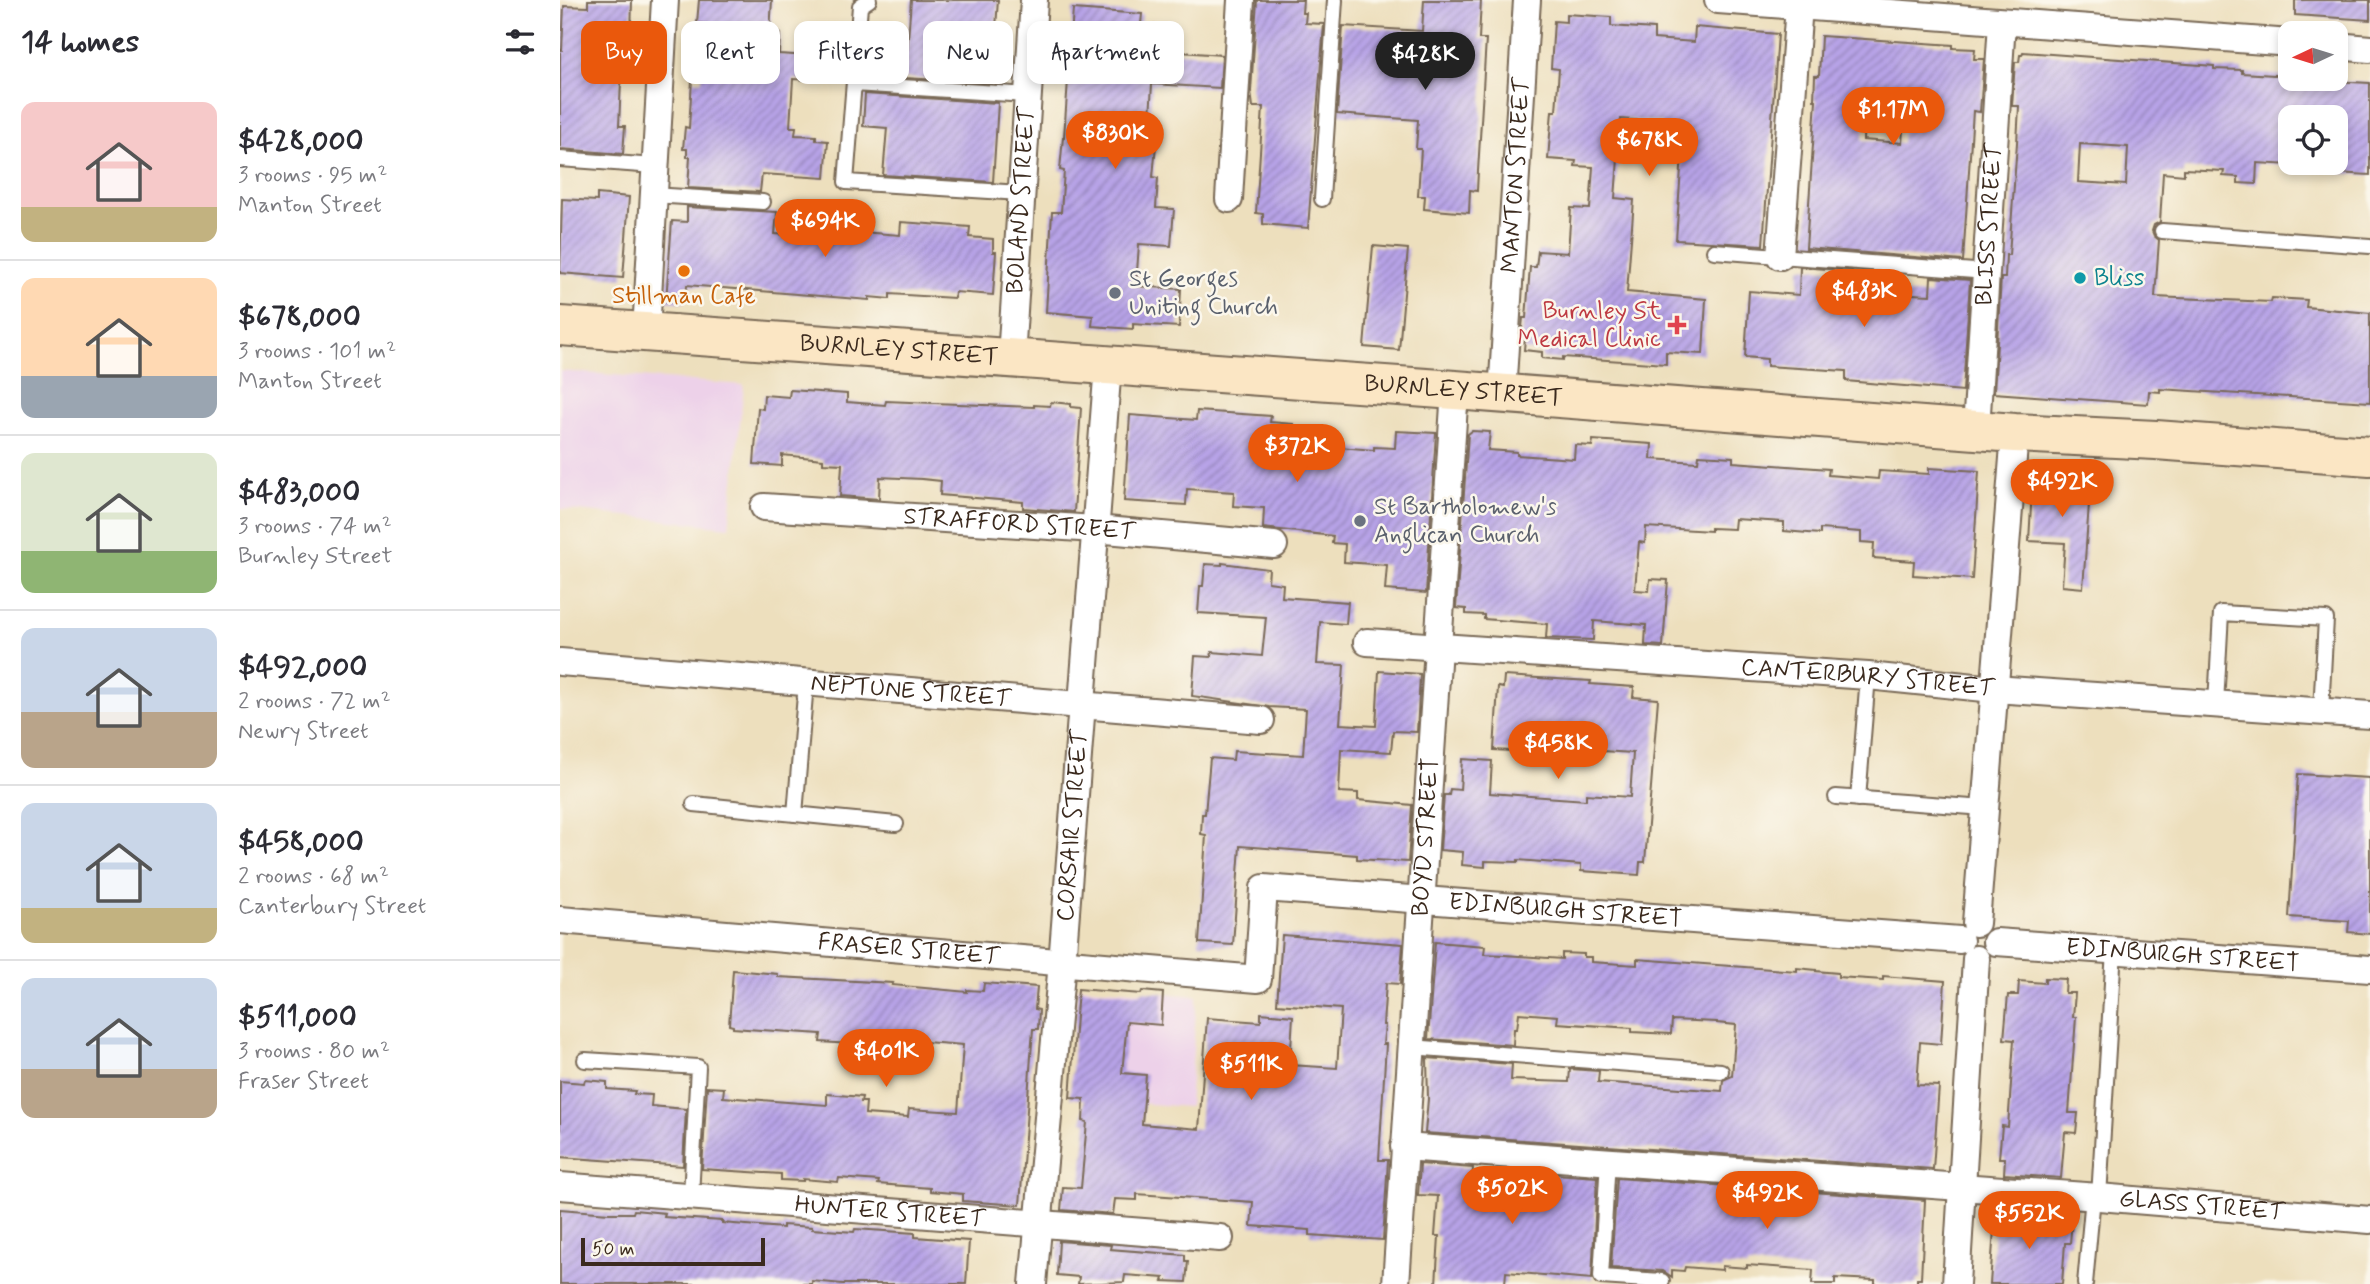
<!DOCTYPE html>
<html lang="en">
<head>
<meta charset="utf-8">
<style>
	:root { --surface:#fff; --page:#f7f7f7; --text:#2b2b33; --muted:#7c7c81; --line:#e1e1e2; --accent:#ea580c }
	body { margin:0; font-family:Mynerve,sans-serif; background:var(--page); color:var(--text); height:100vh; display:flex; flex-direction:column; font-size:26px; white-space:nowrap }
	* { box-sizing:border-box; margin:0 }
	p { font-size:23px; color:var(--muted) }
	.icon { flex:none; width:38px; height:38px; fill:none; stroke:currentColor; stroke-width:2; stroke-linecap:round; stroke-linejoin:round }
	.map { position:relative; flex:1; overflow:hidden }
	.panel { display:flex; flex-direction:column; background:var(--surface); width:560px }
	.panel>* { flex:none }
	.banner { position:absolute; left:21px; top:21px; width:665px; height:63px; display:flex; gap:14px }
	.needle { width:46px; rotate:266deg }
	.fabs { position:absolute; left:1718px; top:21px; display:grid; gap:14px }
	.fabs a { display:grid; place-items:center; width:70px; height:70px; border-radius:14px; background:var(--surface); box-shadow:0 4px 10px #0003; font-size:35px }
	.scale { position:absolute; left:21px; bottom:18px; width:184px; box-sizing:border-box; padding-left:7px; border:4px solid #3b2a1e; border-top:0; font-size:19px; line-height:24px; white-space:nowrap; color:#3b2a1e; -webkit-text-stroke:5px #fbf7ec; paint-order:stroke }
	.price { position:absolute; translate:-50% -60px; padding:0 16px; border-radius:24px; background:var(--accent); color:#fff; font-size:23px; line-height:46px; filter:drop-shadow(0 2px 4px #0008) }
	.price::after { content:''; position:absolute; left:50%; top:42px; width:21px; height:16px; margin-left:-10px; background:inherit; clip-path:polygon(0 0,100% 0,50% 100%) }
	.price.selected { background:#222; color:#fff }
	ul { padding:0; list-style:none }
	li { display:flex; align-items:center; gap:21px; height:175px; padding:0 21px }
	li+li { border-top:2px solid var(--line) }
	li span { display:grid; place-items:center; flex:none; width:196px; height:140px; border-radius:14px; color:#555 }
	li>.icon { margin-inline-start:auto }
	span .icon { width:84px; height:84px; fill:#fffc; stroke-width:1 }
	li b { font-size:30px }
	h2 { display:flex; justify-content:space-between; align-items:center; height:84px; padding:0 21px; font-size:30px }
	.pill { padding:0 24px; border-radius:14px; background:var(--surface); box-shadow:0 4px 10px #0003; font-size:24px; line-height:63px }
	.pill.selected { background:var(--accent); color:#fff }
	main { display:flex; flex:1; min-height:0 }
	.map>svg:first-child { display:block }
	.built { fill:#edd1e9 }
	.building { fill:url(#building-hatch); fill-rule:evenodd }
	.lines { fill:none; stroke-linecap:round; stroke-linejoin:round }
	.service-casing { stroke:#796956; stroke-width:18 }
	.minor-casing { stroke:#796956; stroke-width:30 }
	.secondary-casing { stroke:#796956; stroke-width:42 }
	.service { stroke:#fff; stroke-width:14 }
	.minor { stroke:#fff; stroke-width:26 }
	.secondary { stroke:#fbe6c4; stroke-width:38 }
	.food-dot { fill:#e8710a; stroke:#fbf7ec; stroke-width:2.5 }
	.culture-dot { fill:#0f9aa8; stroke:#fbf7ec; stroke-width:2.5 }
	.worship-dot { fill:#6b7280; stroke:#fbf7ec; stroke-width:2.5 }
	.health-dot { fill:#e0444e; stroke:#fbf7ec; stroke-width:2.5 }
	.labels { text-anchor:middle; dominant-baseline:central; stroke-width:5; stroke-linejoin:round; paint-order:stroke }
	.street-label { font-size:24px; fill:#3b2a1e; stroke:#fbf7ec }
	.culture-label { font-size:24px; fill:#0d838f; stroke:#fbf7ec; text-anchor:start }
	.worship-label { font-size:24px; fill:#5b616d; stroke:#fbf7ec; text-anchor:start }
	.food-label { font-size:24px; fill:#c56008; stroke:#fbf7ec }
	.health-label { font-size:24px; fill:#be3a42; stroke:#fbf7ec; text-anchor:end }
</style>
</head>
<body>
<main>
<section class="panel">
<h2>14 homes<svg class="icon" aria-label="filters" viewBox="0 0 24 24"><path d="M4 7h16M4 17h16"/><circle cx="9" cy="7" r="2"/><circle cx="15" cy="17" r="2"/></svg></h2>
<ul>
<li><span style="background:linear-gradient(#f6c9c9 75%,#c2b280 0)"><svg class="icon" aria-label="home" viewBox="0 0 24 24"><path d="M3 11l9-7 9 7M6 9v11h12V9"/></svg></span><div><b>$428,000</b><p>3 rooms · 95 m²</p><p>Manton Street</p></div></li>
<li><span style="background:linear-gradient(#ffd9b3 70%,#9aa5b1 0)"><svg class="icon" aria-label="home" viewBox="0 0 24 24"><path d="M3 11l9-7 9 7M6 9v11h12V9"/></svg></span><div><b>$678,000</b><p>3 rooms · 101 m²</p><p>Manton Street</p></div></li>
<li><span style="background:linear-gradient(#dfe7d0 70%,#8fb573 0)"><svg class="icon" aria-label="home" viewBox="0 0 24 24"><path d="M3 11l9-7 9 7M6 9v11h12V9"/></svg></span><div><b>$483,000</b><p>3 rooms · 74 m²</p><p>Burnley Street</p></div></li>
<li><span style="background:linear-gradient(#c9d6e8 60%,#b9a48a 0)"><svg class="icon" aria-label="home" viewBox="0 0 24 24"><path d="M3 11l9-7 9 7M6 9v11h12V9"/></svg></span><div><b>$492,000</b><p>2 rooms · 72 m²</p><p>Newry Street</p></div></li>
<li><span style="background:linear-gradient(#c9d6e8 75%,#c2b280 0)"><svg class="icon" aria-label="home" viewBox="0 0 24 24"><path d="M3 11l9-7 9 7M6 9v11h12V9"/></svg></span><div><b>$458,000</b><p>2 rooms · 68 m²</p><p>Canterbury Street</p></div></li>
<li><span style="background:linear-gradient(#c9d6e8 65%,#b9a48a 0)"><svg class="icon" aria-label="home" viewBox="0 0 24 24"><path d="M3 11l9-7 9 7M6 9v11h12V9"/></svg></span><div><b>$511,000</b><p>3 rooms · 80 m²</p><p>Fraser Street</p></div></li>
</ul>
</section>
<div class="map">
<svg width="1810" height="1284" viewBox="0 0 1810 1284">
	<defs>
		<pattern id="building-hatch" width="6" height="6" patternUnits="userSpaceOnUse" patternTransform="scale(1.75)"><rect width="6" height="6" fill="#b7a3e7"/><path d="M-1 1l2-2M0 6l6-6M5 7l2-2" fill="none" stroke="#9685bb"/></pattern>
	</defs>
	<rect width="100%" height="100%" fill="#fbf7ec"/>
	<filter id="ink" filterUnits="userSpaceOnUse"><feTurbulence type="fractalNoise" baseFrequency=".0143" numOctaves="2"/><feDisplacementMap in="SourceGraphic" scale="14" xChannelSelector="R" yChannelSelector="G"/><feConvolveMatrix kernelMatrix="1 2 1 2 8 2 1 2 1" color-interpolation-filters="sRGB"/></filter>
	<filter id="wash" filterUnits="userSpaceOnUse"><feTurbulence type="fractalNoise" baseFrequency=".00686" numOctaves="4" result="noise"/><feDisplacementMap in="SourceGraphic" scale="28" xChannelSelector="R" yChannelSelector="G"/><feGaussianBlur stdDeviation="1.57" result="paint"/><feColorMatrix in="noise" values="0 0 0 0 0 0 0 0 0 0 0 0 0 0 0 0 0 1.4 0 .05"/><feComposite in="paint" operator="in"/></filter>
	<g filter="url(#wash)">
		<rect width="100%" height="100%" fill="#eddfbd"/>
		<g class="built">
			<path d="M0 371 184 385 169 527 0 509Z"/>
			<path d="M518 987 637 996 629 1107 510 1098Z"/>
		</g>
		<g id="blocks">
			<g class="building">
				<path d="M28 0H72L71 37 63 36 59 126H65L63 154 0 149V50H2L4 6 28 7Z"/>
				<path d="M139 0H212L210 32 220 33 219 54 249 56 248 80 233 79 230 127H236L235 135 256 136V140L268 141 265 178 202 174 200 192 128 188 130 157H127V149H123L125 127 129 128 132 80 142 81 146 24 137 23Z"/>
				<path d="M351 0H438L432 83 345 78Z"/>
				<path d="M697 0H743L742 13H746L745 23 764 24 748 228 703 224V214L696 213 703 107H693L691 91Z"/>
				<path d="M864 0H921L919 39H926L918 171 917 191 910 190 909 213 864 209 865 196H858L861 149H856L858 120 777 114 783 26 862 31Z"/>
				<path d="M1735 0H1810V20L1735 15Z"/>
				<path d="M513 9 582 14 581 24 597 25V39L608 40 607 51 662 55 660 88 592 84 589 133 597 134 593 177 598 178 596 208 614 209 611 246 579 244 576 286 621 289 619 327 573 324V329L532 326 533 316 486 312 492 212H501L504 171 500 170 503 137H504Z"/>
				<path d="M1006 14 1051 17V26L1094 29V39L1134 42 1135 27 1218 34 1203 245 1116 240 1122 154 1100 153 1102 122 1061 119 1055 198 1074 200 1067 292 1146 299 1143 354 1106 352V364L1003 357V360L982 358V352L964 350 965 338 961 337 963 318H966L970 267H976L978 251 1008 253 1011 208 1030 209 1033 167 1015 166 1016 161 988 159 992 111H996L999 69 991 68 994 21 1006 22Z"/>
				<path d="M1261 36 1393 45V48L1415 49 1414 59H1424L1420 112 1413 111 1403 261 1246 248 1256 100H1254L1255 76H1259ZM1305 102 1345 104 1342 143 1303 140Z"/>
				<path d="M1463 52 1654 66V69L1682 70V73L1731 76V79L1810 83V175L1776 173V117H1731V165L1697 163 1696 184 1678 183V177L1663 176 1664 171 1624 169V175L1603 173 1600 222 1594 225 1592 231 1594 236 1599 240 1595 297 1711 302 1712 298 1747 300 1746 307 1810 313V402L1600 389V392L1589 391 1588 404 1434 393 1441 278H1445L1446 255H1449L1457 143 1459 106H1452L1455 62H1459L1460 55H1462ZM1520 144 1568 147 1566 185 1518 182Z"/>
				<path d="M305 94 438 103 433 182 323 175 327 128 303 126Z"/>
				<path d="M37 194 69 197 63 278 0 273 2 199 37 201Z"/>
				<path d="M127 207 217 212 215 234 261 237 262 223 288 224V231L340 235 341 222 410 227 409 237 433 239V252H436L433 295 395 292 394 298 330 294V299L309 297V300L127 285 126 302 106 301 112 221 127 222Z"/>
				<path d="M813 246 848 249 839 350 804 347Z"/>
				<path d="M1240 267 1334 274 1333 293 1370 295 1371 277 1410 280 1403 391 1286 381V371L1207 366V359L1185 357 1189 291 1239 295Z"/>
				<path d="M230 390 287 394V402L325 405 326 401 474 407V405L490 406 491 402 511 404V407L521 408 514 512 463 508V502L380 495 381 481 362 479 320 477 319 499 280 496 282 464 263 463V459L222 455V466L194 464 198 408 203 409 204 395 229 397Z"/>
				<path d="M637 411 711 416 710 422 733 424 732 437 755 438V445L814 450V447L835 448 836 431 876 433 866 593 825 590 827 565 784 562 785 544 772 543 773 536 703 528 704 508 673 506 674 492 627 489 626 505 564 501 570 415 636 420Z"/>
				<path d="M912 431 930 432 928 450 957 452V455L1014 459 1015 445 1032 446 1033 440 1092 444 1091 459 1138 462 1139 455 1173 457V462L1269 469 1268 475 1318 479 1319 471 1369 474V468L1419 471 1412 579 1353 575 1354 561 1313 558 1314 543 1301 542V532L1260 529V534L1224 531V522L1175 519 1174 529 1151 528V531L1086 527 1085 543 1079 542 1075 590 1089 591 1090 579 1108 580 1103 646 1085 645 1086 625 1034 621 1033 640 986 638 987 624 924 619V615L906 614V609L896 608 908 434Z"/>
				<path d="M1473 472 1531 476 1523 588 1502 586 1505 543 1469 541Z"/>
				<path d="M662 563 709 569 708 582 723 584 722 597 788 602 786 624 760 622 757 664 784 665 780 724 816 726 819 671 860 674 857 732 833 731 831 752 781 749 779 792 798 793V800L852 805 848 862 797 859V855L680 846 673 945 639 943 646 835 641 834 642 814H645L650 758 673 760 674 751 743 755 746 709 709 707 632 696 635 656 651 657 652 652 702 656 706 617 638 613 640 586H643L645 564 662 565Z"/>
				<path d="M944 676 1031 681 1030 684 1074 687 1073 697 1098 699 1085 862H1080L1079 875 1021 871V865L958 860V862L925 861V867L902 865 903 852 880 850 884 795H889L890 789 900 790 902 759 932 761 930 793 1026 800V794L1070 797 1073 753 1026 750 1025 755 934 750 938 687 943 688Z"/>
				<path d="M1738 774 1810 778V934L1788 932 1789 921 1729 917Z"/>
				<path d="M722 935 843 944 840 984 826 983 823 1025H825L823 1044H826L819 1160H828L823 1240 750 1235V1230L691 1226 693 1202 577 1194V1200L555 1199 553 1214 501 1210 503 1187 521 1188 527 1122 523 1121 524 1099 510 1098 518 989 581 994 582 991 603 993 601 1025 567 1022 562 1073 586 1075 582 1124 639 1129 647 1018 701 1022V1013L733 1016 730 1065 777 1068 781 1009 717 1004Z"/>
				<path d="M875 942 925 946 924 954 944 955 1002 959V953L1024 954V957H1031V962L1077 965V959L1237 971V968L1256 970V971L1278 973V977L1323 980V976L1385 981 1381 1044 1360 1042 1357 1085 1379 1086 1373 1169 865 1133 868 1099 867 1058 952 1064 951 1080 1009 1082 1010 1069 1039 1071 1038 1082 1162 1091 1163 1080 1172 1076 1176 1025 1157 1023V1022L1112 1020 1111 1034 1072 1032V1028L997 1023 998 1016 959 1013 957 1029H954L953 1045 868 1039Z"/>
				<path d="M173 970 218 974V977L333 983 332 985 407 992V990L423 991 424 983 477 987 475 1009 479 1010 478 1029H473L460 1205 403 1201V1194L370 1191V1188L318 1184 319 1181 279 1178 278 1182 243 1179V1181L221 1180V1174L142 1169 147 1087 164 1088 163 1097 267 1105V1094L302 1097 301 1102H306L305 1114 348 1117 349 1109 398 1112 403 1045 341 1040V1045L291 1041V1044L260 1042 261 1034 173 1028V1026L169 1025Z"/>
				<path d="M1485 978 1506 979 1505 993H1515L1513 1017H1516L1509 1113H1518L1516 1133 1505 1132 1501 1178 1444 1174 1445 1158H1439L1442 1126 1448 1127 1454 1040 1444 1039 1448 995H1458L1459 981 1485 983Z"/>
				<path d="M25 1080 47 1082V1089L75 1091 74 1094 92 1095 91 1106 126 1109 123 1166 0 1157V1081L24 1083Z"/>
				<path d="M860 1164 913 1168 911 1198 951 1202 953 1171 1037 1177 1032 1279 946 1272 945 1284H876L879 1236H875L878 1196 858 1195Z"/>
				<path d="M1057 1178 1365 1200 1361 1279H1357V1284H1315V1280L1275 1278V1284H1252L1253 1270 1187 1265V1268L1162 1266V1270L1125 1267 1124 1271 1112 1270V1277L1103 1271 1051 1268Z"/>
				<path d="M0 1209 49 1213H73L74 1210 105 1213 104 1217 162 1221V1223L223 1228V1225L252 1227V1229L294 1232 295 1229 355 1233V1237L409 1241 406 1284H283L252 1281V1284H0Z"/>
				<path d="M1435 1216 1512 1221 1510 1243H1505L1502 1284H1430Z"/>
				<path d="M499 1241 551 1245 550 1249 625 1255V1261H628L626 1282 603 1281 604 1278 565 1275 564 1282 518 1284 519 1277 497 1275Z"/>
			</g>
		</g>
	</g>
	<g filter="url(#ink)">
		<use href="#blocks" fill-opacity="0" stroke="#796956" stroke-width="2"/>
		<g class="lines">
			<defs>
				<g id="service">
					<path d="M309 0 300 6 286 182 461 193"/>
					<path d="M294 84 468 95"/>
					<path d="M0 159 95 166"/>
					<path d="M93 195 203 202"/>
					<path d="M762 199 775 0"/>
					<path d="M1602 231 1810 246"/>
					<path d="M1154 251 1427 272"/>
					<path d="M1656 704 1661 613 1766 619 1761 711"/>
					<path d="M1276 797 1425 808"/>
					<path d="M1298 799 1308 676"/>
					<path d="M134 804 336 824"/>
					<path d="M235 814 246 683"/>
					<path d="M851 1047 1161 1071"/>
					<path d="M25 1060 138 1067 131 1196"/>
					<path d="M1048 1160 1041 1277 1102 1281"/>
					<path d="M1539 1197 1554 950"/>
					<path d="M1525 1284 1533 1196"/>
				</g>
				<g id="minor">
					<path d="M1158 0 1731 43"/>
					<path d="M1776 46 1810 49"/>
					<path d="M669 199 681 0"/>
					<path d="M1220 256 1239 6"/>
					<path d="M86 332 105 0"/>
					<path id="s1" d="M451 358 474 0"/>
					<path id="s2" d="M942 394 967 0"/>
					<path id="s3" d="M1416 429 1442 22"/>
					<path id="s4" d="M204 507 535 529 714 545"/>
					<path id="s5" d="M807 642 1308 676 1434 689 1810 715"/>
					<path id="s6" d="M0 662 701 720"/>
					<path id="s7" d="M0 920 698 979 704 888 1400 940"/>
					<path d="M1416 923 1455 433"/>
					<path id="s8" d="M1436 942 1810 969"/>
					<path id="s9" d="M844 1147 1539 1197 1810 1220"/>
					<path id="s10" d="M0 1186 660 1238"/>
					<path id="s11" d="M473 1284 503 951 548 365"/>
					<path id="s12" d="M836 1284 895 390"/>
					<path d="M1396 1284 1416 959"/>
				</g>
				<g id="secondary">
					<path id="s13" d="M0 326 895 390 1455 433 1596 440 1810 456"/>
				</g>
			</defs>
			<use href="#service" class="service-casing"/>
			<use href="#minor" class="minor-casing"/>
			<use href="#secondary" class="secondary-casing"/>
			<use href="#service" class="service"/>
			<use href="#minor" class="minor"/>
			<use href="#secondary" class="secondary"/>
		</g>
	</g>
	<circle class="food-dot" cx="124" cy="271" r="7"/>
	<circle class="culture-dot" cx="1520" cy="278" r="7"/>
	<g class="worship-dot">
		<circle cx="555" cy="293" r="7"/>
		<circle cx="800" cy="521" r="7"/>
	</g>
	<path class="health-dot" d="M1113.5 314.5h7v7h7v7h-7v7h-7v-7h-7v-7h7z"/>
	<g class="labels">
		<g class="street-label">
			<text stroke="none"><textPath href="#s2" startOffset="219">MANTON STREET</textPath></text>
			<text stroke="none"><textPath href="#s1" startOffset="158">BOLAND STREET</textPath></text>
			<text stroke="none"><textPath href="#s3" startOffset="205">BLISS STREET</textPath></text>
			<text stroke="none"><textPath href="#s13" startOffset="340">BURNLEY STREET</textPath></text>
			<text stroke="none"><textPath href="#s13" startOffset="906">BURNLEY STREET</textPath></text>
			<text stroke="none"><textPath href="#s4" startOffset="256">STRAFFORD STREET</textPath></text>
			<text stroke="none"><textPath href="#s5" startOffset="502">CANTERBURY STREET</textPath></text>
			<text stroke="none"><textPath href="#s6" startOffset="352">NEPTUNE STREET</textPath></text>
			<text stroke="none"><textPath href="#s11" startOffset="460">CORSAIR STREET</textPath></text>
			<text stroke="none"><textPath href="#s12" startOffset="448">BOYD STREET</textPath></text>
			<text stroke="none"><textPath href="#s7" startOffset="1094">EDINBURGH STREET</textPath></text>
			<text stroke="none"><textPath href="#s7" startOffset="350">FRASER STREET</textPath></text>
			<text stroke="none"><textPath href="#s8" startOffset="187">EDINBURGH STREET</textPath></text>
			<text stroke="none"><textPath href="#s9" startOffset="800">GLASS STREET</textPath></text>
			<text stroke="none"><textPath href="#s10" startOffset="331">HUNTER STREET</textPath></text>
		</g>
		<g class="culture-label">
			<text x="1534" y="278">Bliss</text>
		</g>
		<g class="worship-label">
			<text x="569" y="279">St Georges<tspan x="569" dy="28">Uniting Church</tspan></text>
			<text x="814" y="507">St Bartholomew's<tspan x="814" dy="28">Anglican Church</tspan></text>
		</g>
		<g class="food-label">
			<text x="124" y="296">Stillman Cafe</text>
		</g>
		<g class="health-label">
			<text x="1101" y="311">Burnley St<tspan x="1101" dy="28">Medical Clinic</tspan></text>
		</g>
	</g>
</svg>
<div class="fabs">
<a><svg class="needle" viewBox="-14 -14 28 28"><path d="M0-13l5 13h-10z" fill="#e53935"/><path d="M0 13l5-13h-10z" fill="#7c7c81"/></svg></a>
<a><svg class="icon" aria-label="locate" viewBox="0 0 24 24"><circle cx="12" cy="12" r="6"/><path d="M12 2v4M12 18v4M2 12h4M18 12h4"/></svg></a>
</div>
<div class="scale">50 m</div>
<b class="price selected" style="left:865px;top:92px">$428K</b>
<b class="price" style="left:1333px;top:147px">$1.17M</b>
<b class="price" style="left:555px;top:171px">$830K</b>
<b class="price" style="left:1089px;top:178px">$678K</b>
<b class="price" style="left:265px;top:259px">$694K</b>
<b class="price" style="left:1304px;top:329px">$483K</b>
<b class="price" style="left:737px;top:484px">$372K</b>
<b class="price" style="left:1502px;top:519px">$492K</b>
<b class="price" style="left:998px;top:781px">$458K</b>
<b class="price" style="left:326px;top:1089px">$401K</b>
<b class="price" style="left:691px;top:1102px">$511K</b>
<b class="price" style="left:952px;top:1226px">$502K</b>
<b class="price" style="left:1207px;top:1231px">$492K</b>
<b class="price" style="left:1469px;top:1251px">$552K</b>
<div class="banner">
<a class="pill selected">Buy</a>
<a class="pill">Rent</a>
<a class="pill">Filters</a>
<a class="pill">New</a>
<a class="pill">Apartment</a>
</div>
</div>
</main>
</body>
</html>
